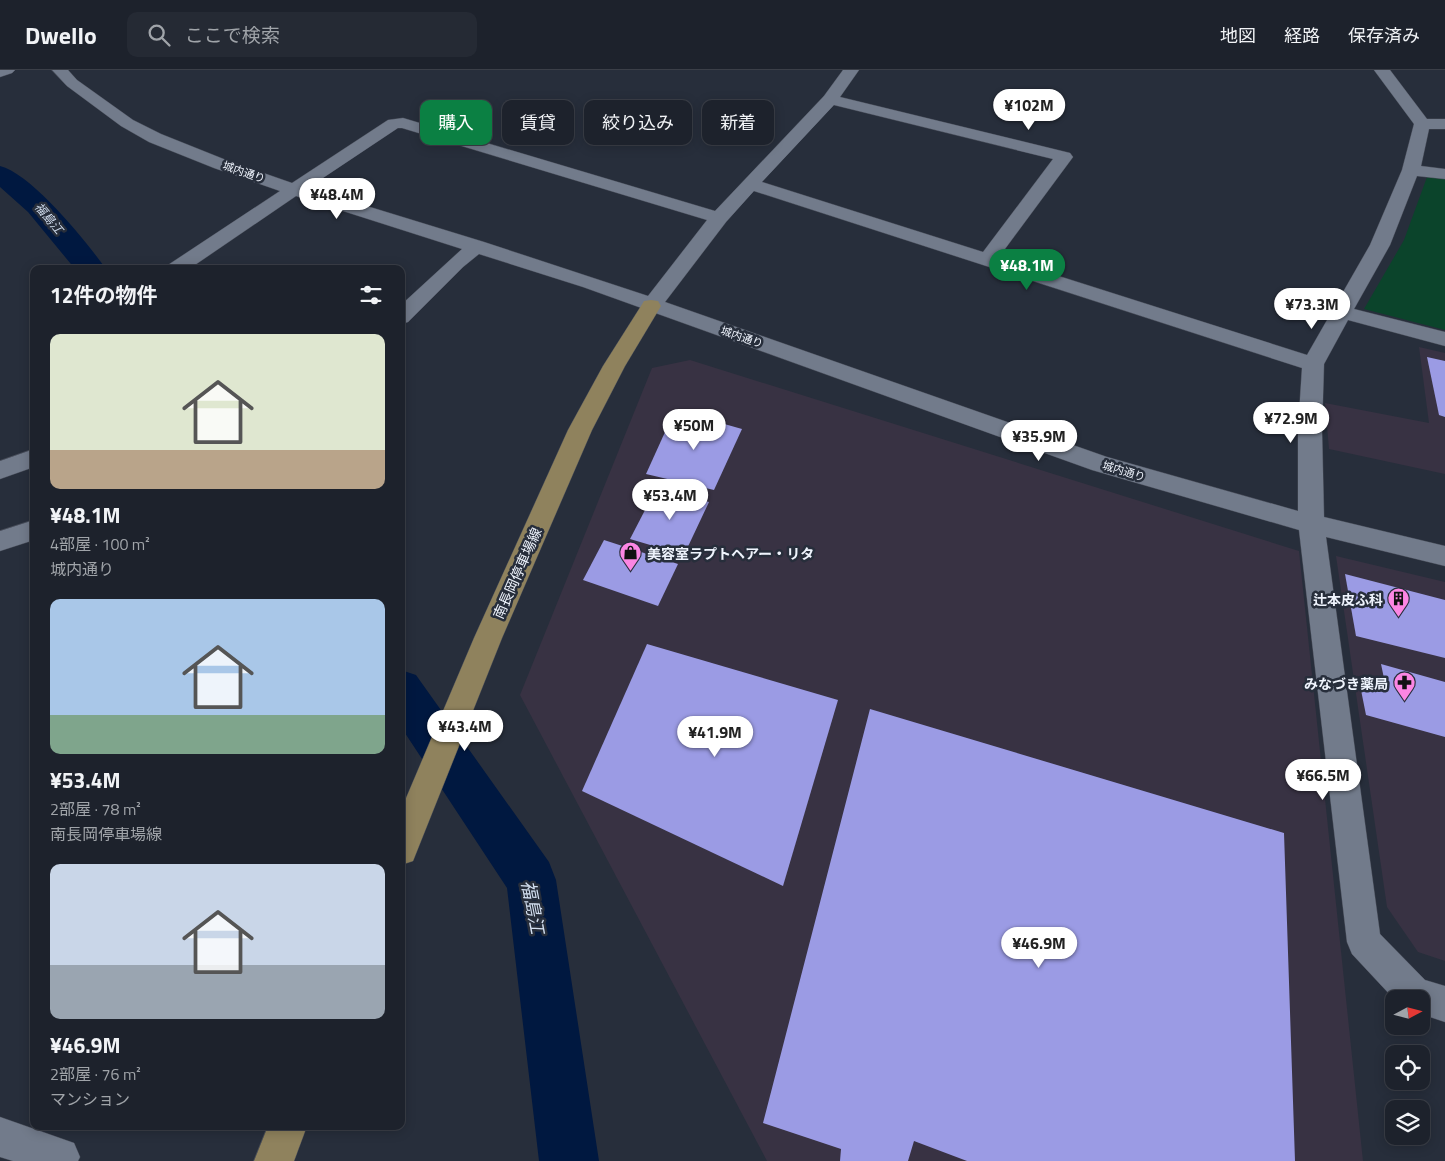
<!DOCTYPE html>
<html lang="ja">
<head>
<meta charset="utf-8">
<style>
	:root { --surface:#1d222c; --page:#252a34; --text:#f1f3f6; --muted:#a0a4a9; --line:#3b3f48; --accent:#0b8043 }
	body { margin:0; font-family:"Titillium Web","Noto Sans JP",sans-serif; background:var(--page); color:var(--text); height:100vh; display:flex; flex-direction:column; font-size:19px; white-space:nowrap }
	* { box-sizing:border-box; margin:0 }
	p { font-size:16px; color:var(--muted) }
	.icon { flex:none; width:28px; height:28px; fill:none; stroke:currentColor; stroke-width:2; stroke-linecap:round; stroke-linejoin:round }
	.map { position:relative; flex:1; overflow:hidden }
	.details { position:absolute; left:30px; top:195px; width:375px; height:865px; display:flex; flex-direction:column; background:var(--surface); border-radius:10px; box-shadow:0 2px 12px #0003,0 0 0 1px var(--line) }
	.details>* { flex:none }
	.top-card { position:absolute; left:420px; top:30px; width:475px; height:45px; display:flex; gap:10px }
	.needle { width:32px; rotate:83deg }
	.fabs { position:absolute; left:1385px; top:920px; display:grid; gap:10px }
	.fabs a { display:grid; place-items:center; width:45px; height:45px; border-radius:10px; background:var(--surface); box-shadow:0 2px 12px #0003,0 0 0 1px var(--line); font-size:25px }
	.price { position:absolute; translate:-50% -42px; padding:0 11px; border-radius:18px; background:#fff; color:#222; font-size:16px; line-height:32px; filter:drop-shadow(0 1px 2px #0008) }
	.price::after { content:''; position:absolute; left:50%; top:30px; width:15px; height:11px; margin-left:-8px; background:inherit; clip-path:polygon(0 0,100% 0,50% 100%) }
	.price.selected { background:var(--accent); color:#fff }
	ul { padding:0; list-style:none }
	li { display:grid; align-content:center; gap:10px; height:265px; padding:0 20px }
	li span { display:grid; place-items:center; height:155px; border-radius:10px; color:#555 }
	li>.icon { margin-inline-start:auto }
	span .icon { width:90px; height:90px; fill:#fffc; stroke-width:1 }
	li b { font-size:21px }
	h2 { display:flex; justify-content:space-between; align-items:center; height:60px; padding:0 20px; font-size:21px }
	.tag { padding:0 18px; border-radius:10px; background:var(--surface); box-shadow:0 2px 12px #0003,0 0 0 1px var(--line); font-size:18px; line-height:45px }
	.tag.selected { background:var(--accent); color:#fff }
	header { display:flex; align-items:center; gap:30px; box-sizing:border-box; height:70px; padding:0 25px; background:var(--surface); border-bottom:1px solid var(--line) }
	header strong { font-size:24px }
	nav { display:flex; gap:28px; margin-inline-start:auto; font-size:18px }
	.search { width:350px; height:45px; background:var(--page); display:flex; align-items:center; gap:12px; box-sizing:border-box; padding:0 18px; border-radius:10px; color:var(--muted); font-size:19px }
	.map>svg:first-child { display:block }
	.commercial { fill:#383243 }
	.green { fill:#0b442b }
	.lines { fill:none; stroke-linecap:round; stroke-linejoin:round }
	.canal { fill:#001840; fill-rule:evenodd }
	.building { fill:#9b9be4 }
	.minor-casing { stroke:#464b57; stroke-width:1 }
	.major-casing { stroke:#464b57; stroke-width:1 }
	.minor { fill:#727b8b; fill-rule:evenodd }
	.major { fill:#8f825d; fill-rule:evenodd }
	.labels { text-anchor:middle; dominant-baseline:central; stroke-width:5; stroke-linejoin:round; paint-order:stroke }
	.far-street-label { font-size:11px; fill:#eff4fd; stroke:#272e3b }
	.far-water-label { font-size:12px; font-style:italic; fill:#d3dff0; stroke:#272e3b }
	.poi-label { font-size:14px; font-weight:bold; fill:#eff4fd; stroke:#272e3b; text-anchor:end }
	.street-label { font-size:14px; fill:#eff4fd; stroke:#272e3b }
	.near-water-label { font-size:18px; font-style:italic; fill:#d3dff0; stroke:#272e3b }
</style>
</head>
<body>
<header>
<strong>Dwello</strong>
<div class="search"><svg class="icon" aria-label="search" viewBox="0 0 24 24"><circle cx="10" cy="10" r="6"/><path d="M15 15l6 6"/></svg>ここで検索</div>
<nav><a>地図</a><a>経路</a><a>保存済み</a></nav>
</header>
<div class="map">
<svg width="1445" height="1091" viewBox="0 0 1445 1091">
	<rect width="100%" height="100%" fill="#272e3b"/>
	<g class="commercial">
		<path d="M1419 277 1445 283V404L1329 379 1325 333 1429 353Z"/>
		<path d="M690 290 1299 481 1363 1091H767L520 625 652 298Z"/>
		<path d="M1336 486 1445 512V891L1418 882 1387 837Z"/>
	</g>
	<path class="green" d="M1427 107 1445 109V260L1364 239 1404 170Z"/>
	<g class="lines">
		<g class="canal">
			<path d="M0 96C32 104 86 171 106 199H75L28 142 0 117Z"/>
			<path d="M401 600 416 605 549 792 556 810 599 1091H539L507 818 401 657Z"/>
		</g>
	</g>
	<g class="building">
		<path d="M1427 287 1445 291V347L1439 345Z"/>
		<path d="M675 340 742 359 714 420 646 404Z"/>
		<path d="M657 417 709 432 684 485 630 469Z"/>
		<path d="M604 470 678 494 658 536 583 510Z"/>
		<path d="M1345 504 1445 530V588L1356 566Z"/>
		<path d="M647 574 838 630 783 816 582 721Z"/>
		<path d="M1381 594 1445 612V667L1366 645 1359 610 1386 618Z"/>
		<path d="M870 639 1284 763 1295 1091H967L914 1071 908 1091H840L841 1079 763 1053Z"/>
	</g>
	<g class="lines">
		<defs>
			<g id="minor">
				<path d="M0 0H15L12 3 0 7Z"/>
				<path d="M52 0H68L77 10 133 50 161 64 226 90 292 113 388 50 403 48 715 141 824 26 843 0H859L840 27 1070 83 1073 87 999 187 1307 285 1370 175 1402 100 1414 54 1374 0H1390L1427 49H1445V59H1429L1421 96 1445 99V109L1417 106 1390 175 1354 239 1445 262V276L1348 250 1324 294 1322 360 1324 447 1445 476V496L1326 467 1380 864 1425 910 1445 916V952L1421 944V929H1394L1352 884 1347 872 1299 460 1092 400 583 217 479 184 463 197 408 252 401 254V235L462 179 296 126 189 199H165L168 195 280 121 214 98 149 72 121 56 67 16ZM834 35 1053 89 983 182 762 112ZM398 58H402L707 150 648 226 484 172 308 118ZM754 121 1302 298 1298 360V441L1107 387 665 232 726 152Z"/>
				<path d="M34 379V397L0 409V391Z"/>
				<path d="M34 450V470L0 481V461Z"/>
				<path d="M0 1047 74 1073 80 1087 78 1091H13L0 1087Z"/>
			</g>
			<g id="major">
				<path d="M651 230 658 231 661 236 625 296 592 360 502 568 413 791 401 795V740L474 568 568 360 603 296 641 236 644 231Z"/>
				<path d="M268 1056H307L294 1091H254Z"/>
			</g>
		</defs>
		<use href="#minor" class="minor-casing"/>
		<use href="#major" class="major-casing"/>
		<use href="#minor" class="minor"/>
		<use href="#major" class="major"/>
	</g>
	<defs>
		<symbol id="shop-pin" viewBox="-11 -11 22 30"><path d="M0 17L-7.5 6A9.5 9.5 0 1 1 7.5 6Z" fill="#fc86e3" stroke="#272e3b"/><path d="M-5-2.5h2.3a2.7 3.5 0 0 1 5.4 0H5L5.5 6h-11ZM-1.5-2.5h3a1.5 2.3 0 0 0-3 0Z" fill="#111"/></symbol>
		<symbol id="building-pin" viewBox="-11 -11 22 30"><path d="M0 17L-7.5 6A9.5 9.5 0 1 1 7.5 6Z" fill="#fc86e3" stroke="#272e3b"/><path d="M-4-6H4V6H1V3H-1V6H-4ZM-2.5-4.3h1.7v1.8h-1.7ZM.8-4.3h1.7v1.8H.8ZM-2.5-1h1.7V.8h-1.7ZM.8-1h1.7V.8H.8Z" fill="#111"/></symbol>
		<symbol id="pharmacy-pin" viewBox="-11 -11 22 30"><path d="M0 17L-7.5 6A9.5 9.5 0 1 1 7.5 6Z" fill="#fc86e3" stroke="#272e3b"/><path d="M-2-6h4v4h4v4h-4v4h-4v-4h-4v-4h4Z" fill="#111"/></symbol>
	</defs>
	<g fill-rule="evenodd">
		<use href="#shop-pin" x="618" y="470" width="25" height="34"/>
		<use href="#building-pin" x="1386" y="516" width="25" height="34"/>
		<use href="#pharmacy-pin" x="1392" y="600" width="25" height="34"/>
	</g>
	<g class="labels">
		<g class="far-street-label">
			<text transform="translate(244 102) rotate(19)">城内通り</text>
			<text transform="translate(742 267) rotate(19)">城内通り</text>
			<text transform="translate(1124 401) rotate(17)">城内通り</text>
		</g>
		<g class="far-water-label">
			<text transform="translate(49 148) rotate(50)">福島江</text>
		</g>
		<g class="poi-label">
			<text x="647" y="483" text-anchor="start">美容室ラプトヘアー・リタ</text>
			<text x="1383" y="529">辻本皮ふ科</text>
			<text x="1388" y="613">みなづき薬局</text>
		</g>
		<g class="street-label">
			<text transform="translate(517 503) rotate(-66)">南長岡停車場線</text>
		</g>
		<g class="near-water-label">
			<text transform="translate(533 837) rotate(79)">福島江</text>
		</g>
	</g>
</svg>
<div class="fabs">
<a><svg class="needle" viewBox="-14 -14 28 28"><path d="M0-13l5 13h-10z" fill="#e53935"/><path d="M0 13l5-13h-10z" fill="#a0a4a9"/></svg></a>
<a><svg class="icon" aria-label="locate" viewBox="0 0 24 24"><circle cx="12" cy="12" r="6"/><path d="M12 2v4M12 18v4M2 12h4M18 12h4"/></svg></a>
<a><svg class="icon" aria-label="layers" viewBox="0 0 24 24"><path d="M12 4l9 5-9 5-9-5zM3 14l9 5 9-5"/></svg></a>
</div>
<b class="price" style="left:1029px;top:61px">¥102M</b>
<b class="price" style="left:337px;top:150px">¥48.4M</b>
<b class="price selected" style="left:1027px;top:221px">¥48.1M</b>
<b class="price" style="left:1312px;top:260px">¥73.3M</b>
<b class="price" style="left:1291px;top:374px">¥72.9M</b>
<b class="price" style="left:694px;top:381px">¥50M</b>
<b class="price" style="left:1039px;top:392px">¥35.9M</b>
<b class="price" style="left:670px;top:451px">¥53.4M</b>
<b class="price" style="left:465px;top:682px">¥43.4M</b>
<b class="price" style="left:715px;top:688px">¥41.9M</b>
<b class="price" style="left:1323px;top:731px">¥66.5M</b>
<b class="price" style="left:1039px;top:899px">¥46.9M</b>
<div class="top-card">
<a class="tag selected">購入</a>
<a class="tag">賃貸</a>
<a class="tag">絞り込み</a>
<a class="tag">新着</a>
</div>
<section class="details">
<h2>12件の物件<svg class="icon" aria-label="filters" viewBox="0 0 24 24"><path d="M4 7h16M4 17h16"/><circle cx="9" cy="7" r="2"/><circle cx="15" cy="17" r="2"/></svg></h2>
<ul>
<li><span style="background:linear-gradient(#dfe7d0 75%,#b9a48a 0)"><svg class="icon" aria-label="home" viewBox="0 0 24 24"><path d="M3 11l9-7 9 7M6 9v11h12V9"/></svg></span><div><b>¥48.1M</b><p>4部屋 · 100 m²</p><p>城内通り</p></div></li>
<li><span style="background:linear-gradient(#a9c7e8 75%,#7fa58c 0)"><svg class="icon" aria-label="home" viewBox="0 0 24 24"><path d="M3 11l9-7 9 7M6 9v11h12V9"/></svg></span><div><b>¥53.4M</b><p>2部屋 · 78 m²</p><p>南長岡停車場線</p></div></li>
<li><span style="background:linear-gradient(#c9d6e8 65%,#9aa5b1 0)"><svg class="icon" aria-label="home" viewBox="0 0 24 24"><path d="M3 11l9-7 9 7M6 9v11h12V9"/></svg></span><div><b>¥46.9M</b><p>2部屋 · 76 m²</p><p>マンション</p></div></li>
</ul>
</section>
</div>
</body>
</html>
